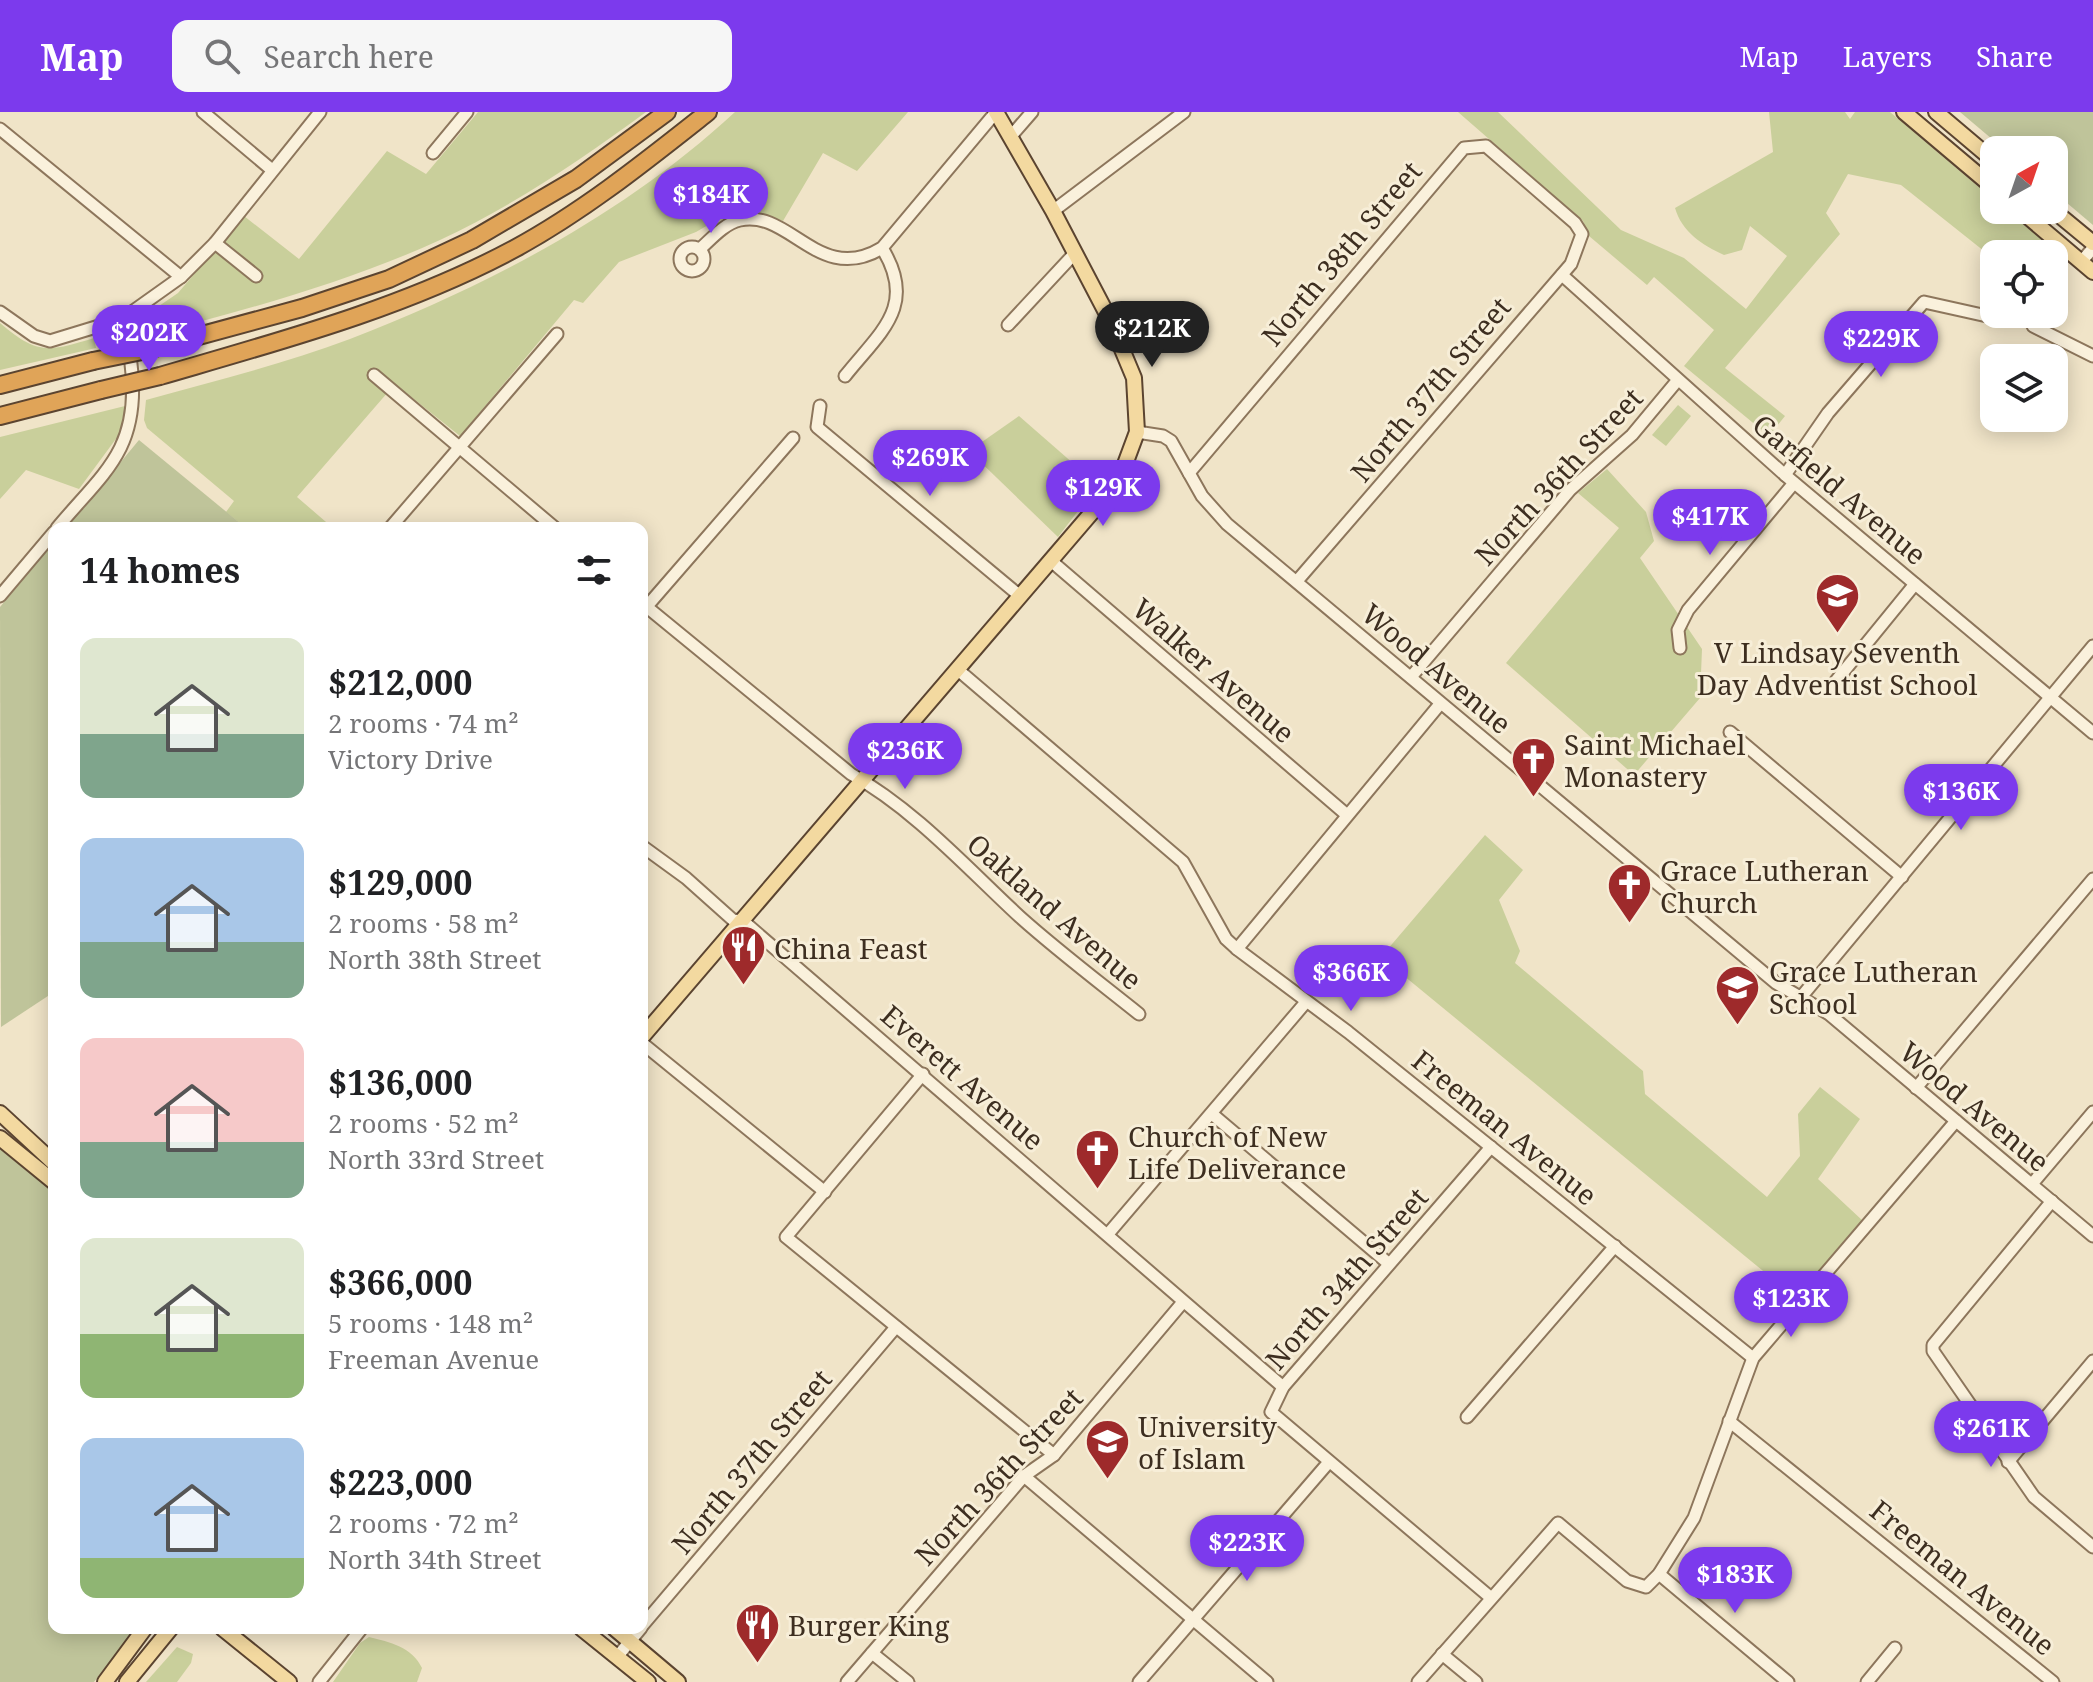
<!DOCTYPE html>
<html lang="en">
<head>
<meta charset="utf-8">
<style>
	:root { --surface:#fff; --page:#f6f6f6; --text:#202124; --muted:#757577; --accent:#7c3aed }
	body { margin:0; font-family:"Noto Serif",serif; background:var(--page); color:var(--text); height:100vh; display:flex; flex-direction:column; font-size:30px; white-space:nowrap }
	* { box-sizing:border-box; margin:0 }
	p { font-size:26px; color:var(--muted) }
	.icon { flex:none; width:44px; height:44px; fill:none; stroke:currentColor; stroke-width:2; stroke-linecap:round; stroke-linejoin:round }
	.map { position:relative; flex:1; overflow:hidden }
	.panel { position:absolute; left:48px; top:410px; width:600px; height:1112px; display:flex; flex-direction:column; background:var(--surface); border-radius:16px; box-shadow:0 4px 20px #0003 }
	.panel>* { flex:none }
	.needle { width:52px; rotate:40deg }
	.buttons { position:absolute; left:1980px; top:24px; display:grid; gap:16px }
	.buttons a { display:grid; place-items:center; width:88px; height:88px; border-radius:16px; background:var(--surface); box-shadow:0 4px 20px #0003; font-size:40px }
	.price { position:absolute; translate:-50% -68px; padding:0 18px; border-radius:28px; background:var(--accent); color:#fff; font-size:26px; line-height:52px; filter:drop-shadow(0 2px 4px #0008) }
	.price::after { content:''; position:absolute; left:50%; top:48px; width:24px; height:18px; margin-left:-12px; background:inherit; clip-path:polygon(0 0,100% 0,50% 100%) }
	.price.current { background:#222; color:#fff }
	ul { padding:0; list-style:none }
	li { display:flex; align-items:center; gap:24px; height:200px; padding:0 32px }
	li span { display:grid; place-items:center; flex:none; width:224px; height:160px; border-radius:16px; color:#555 }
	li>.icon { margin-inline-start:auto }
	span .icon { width:96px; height:96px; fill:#fffc; stroke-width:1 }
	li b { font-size:34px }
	h2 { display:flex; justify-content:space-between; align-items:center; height:96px; padding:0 32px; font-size:34px }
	header { display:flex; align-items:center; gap:48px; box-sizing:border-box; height:112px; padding:0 40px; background:var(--accent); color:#fff }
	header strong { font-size:38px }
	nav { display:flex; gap:44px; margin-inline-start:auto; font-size:28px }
	.search { width:560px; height:72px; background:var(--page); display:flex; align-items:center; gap:20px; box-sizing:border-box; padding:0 28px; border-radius:16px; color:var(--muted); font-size:30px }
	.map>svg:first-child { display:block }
	.green { fill:#c9cf9b }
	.cemetery { fill:#bfc49a }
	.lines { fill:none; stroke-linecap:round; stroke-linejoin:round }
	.minor-casing { stroke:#8d765c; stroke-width:15 }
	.major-casing { stroke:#5b4430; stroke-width:18 }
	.highway-casing { stroke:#5b4430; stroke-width:20 }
	.minor { stroke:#faf1dc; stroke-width:11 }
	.major { stroke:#f3d9a0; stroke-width:14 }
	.highway { stroke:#e0a458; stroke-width:16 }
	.highway-bridge-casing { stroke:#5b4430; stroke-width:20; stroke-linecap:butt }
	.highway-bridge { stroke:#e0a458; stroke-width:16 }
	.labels { text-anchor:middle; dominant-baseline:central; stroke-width:6; stroke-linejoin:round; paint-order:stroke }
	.street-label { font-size:28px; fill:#3d2e20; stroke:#f7eed8 }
	.poi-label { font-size:28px; fill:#3d2e20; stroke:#f7eed8; text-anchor:start }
</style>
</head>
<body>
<header>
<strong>Map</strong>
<div class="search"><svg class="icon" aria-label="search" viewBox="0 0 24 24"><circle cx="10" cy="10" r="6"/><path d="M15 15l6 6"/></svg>Search here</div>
<nav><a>Map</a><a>Layers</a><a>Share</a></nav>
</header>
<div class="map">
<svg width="2093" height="1570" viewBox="0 0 2093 1570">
	<rect width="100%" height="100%" fill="#f0e4c8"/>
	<g class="green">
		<path d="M478 0H646C581 48 513 94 440 128 344 172 241 199 139 226L143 205 178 181 244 104 299 147 387 39 426 62Z"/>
		<path d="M735 0H908L857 59 823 41 783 109 741 94 696 120 619 150 583 191 574 188 460 324 395 272 297 385 333 416H246L226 400 234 389 147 316 144 308 146 288C214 269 284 252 350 227 489 173 625 102 735 0Z"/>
		<path d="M1458 0H1498L1621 118 1684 146 1746 197 1787 144 1750 114 1742 138 1724 143C1702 133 1682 120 1675 96L1773 40 1769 0H1845L1850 7 1855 0H1890L1994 88V98H2006L2041 127 2034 142H1994V147L1901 73 1848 62 1826 101 1840 122 1725 256 1785 304 1769 324 1684 254 1714 218 1654 165 1647 173 1589 124 1583 109Z"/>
		<path d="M0 211C37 243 49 240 94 226L96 236 0 258Z"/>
		<path d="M1678 293 1691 304 1666 334 1652 323Z"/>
		<path d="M125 294 121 320 79 377 26 358 0 387V325Z"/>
		<path d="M1019 304 1098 373 1058 425 969 339Z"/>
		<path d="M1607 357 1646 400 1654 429 1640 446 1702 537 1700 586 1634 663 1506 551 1619 416 1578 381Z"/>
		<path d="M1485 723 1523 758 1499 788 1520 839 1515 851 1643 959 1645 982 1767 1085 1800 1044 1798 1002 1820 975 1860 1007 1818 1067 1863 1109 1796 1186 1381 845Z"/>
		<path d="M369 1525C390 1530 412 1535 422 1556L417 1570H333L360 1531Z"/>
		<path d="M177 1535 193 1542 191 1551 177 1570H146Z"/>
	</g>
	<g class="cemetery">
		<path d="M1960 0H2093V113L2054 80V38H2005Z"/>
		<path d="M139 328 246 416H66Z"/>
		<path d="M54 430V880L1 915 0 495Z"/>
		<path d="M0 1037 54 1081V1516H136L94 1570H0Z"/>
	</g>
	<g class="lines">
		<defs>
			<g id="minor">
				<path d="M203 0 272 58"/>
				<path d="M0 17 181 165"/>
				<path d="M1011 24 1032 0"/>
				<path d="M433 41 467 0"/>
				<path d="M1053 99 1184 0"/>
				<path d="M215 131 256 164"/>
				<circle cx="692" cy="147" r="12"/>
				<path d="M700 137C711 127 725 111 740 108 790 97 819 174 882 136L996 0"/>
				<path d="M2081 150 2093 136"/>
				<path d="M1562 163 1785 363 2093 621"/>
				<path d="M0 200 34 224 50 229 122 207 181 165 215 131 320 0"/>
				<path d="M1008 213 1075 141"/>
				<path d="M2033 214 2093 244"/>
				<path d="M374 263 555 416"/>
				<path d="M845 264C880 220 918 194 882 136"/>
				<path d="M820 294 817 315 1020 484"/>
				<path d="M1137 320 1163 324 1171 329 1202 384 1227 412 1776 871 1829 902 2093 1124"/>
				<path d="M1189 361 1464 36 1486 34 1575 111 1582 122 1571 152 1297 469"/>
				<path d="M1785 363 1828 301 1924 190 1987 204"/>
				<path d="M57 416C103 361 138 339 132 262 130 242 129 226 122 207"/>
				<path d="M390 416 557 222"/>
				<path d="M1050 448 1347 703"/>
				<path d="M0 484 54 420"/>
				<path d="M642 491 851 662C914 697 967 756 1020 805 1058 839 1099 870 1139 902"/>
				<path d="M642 500 793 326"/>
				<path d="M1680 536 1678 518 1688 498 1794 371"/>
				<path d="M957 557 1183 750 1226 827 1237 837 1348 920 1753 1246"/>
				<path d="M1411 565 1570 378 1632 323 1677 269"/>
				<path d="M1831 575 1915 472"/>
				<path d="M1730 620 1902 765"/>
				<path d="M642 734 686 766 733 808 743 809 1283 1275"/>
				<path d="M1237 837 1440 592"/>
				<path d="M1802 884 2093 534"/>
				<path d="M642 931 825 1080"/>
				<path d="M923 962 786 1125 1054 1343"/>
				<path d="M1916 976 2093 767"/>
				<path d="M1212 1002 1388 1151"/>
				<path d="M2032 1072 2093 1000"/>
				<path d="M2052 1089 1933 1233V1239L2034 1385 2093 1435"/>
				<path d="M1108 1122 1306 890"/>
				<path d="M1467 1305 1615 1134"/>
				<path d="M1729 1309 2053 1570"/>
				<path d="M2008 1350 2093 1249"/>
				<path d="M1024 1364 1267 1570"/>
				<path d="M1659 1462 1788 1570"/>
				<path d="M1490 1485 1271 1300 1283 1275 1491 1035"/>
				<path d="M642 1514 896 1215"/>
				<path d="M872 1541 908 1570"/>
				<path d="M1442 1542 1476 1570"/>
				<path d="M617 1545 641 1516"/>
				<path d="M319 1570 362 1516"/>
				<path d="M847 1570 1024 1364 1054 1343 1183 1190"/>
				<path d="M1139 1570 1329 1350"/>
				<path d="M1418 1570 1558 1411 1627 1469 1646 1475 1659 1462 1694 1406 1753 1246 1956 1009"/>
				<path d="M1867 1570 1895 1536"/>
			</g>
			<g id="major">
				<path d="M1904 0 1994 76"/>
				<path d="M1936 0 1994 49"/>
				<path d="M2020 98 2093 160"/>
				<path d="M2053 98 2093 131"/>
				<path d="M642 925 1094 398 1124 355 1137 320 1134 266 1109 206 1053 99 996 0"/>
				<path d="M0 1001 54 1051"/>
				<path d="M0 1026 54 1070"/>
				<path d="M222 1516 289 1570"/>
				<path d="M581 1516 648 1570"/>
				<path d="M614 1516 678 1570"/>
				<path d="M105 1570 145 1516"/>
				<path d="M127 1570 171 1516"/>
			</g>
			<g id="highway">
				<path d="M147 238 302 196 389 167 472 128 576 67 667 0"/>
				<path d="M160 264C280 229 404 196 514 137 584 99 646 49 708 0"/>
				<path d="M0 273 93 249"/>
				<path d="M0 304 101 278"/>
			</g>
		</defs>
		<use href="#minor" class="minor-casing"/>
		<use href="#major" class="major-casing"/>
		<use href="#highway" class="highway-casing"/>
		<use href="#minor" class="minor"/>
		<use href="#major" class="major"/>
		<use href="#highway" class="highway"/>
		<defs>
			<g id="highway-bridge">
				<path d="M93 249 147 238"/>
				<path d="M101 278 160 264"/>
			</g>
		</defs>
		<use href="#highway-bridge" class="highway-bridge-casing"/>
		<use href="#highway-bridge" class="highway-bridge"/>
	</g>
	<defs>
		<symbol id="school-pin" viewBox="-11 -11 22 30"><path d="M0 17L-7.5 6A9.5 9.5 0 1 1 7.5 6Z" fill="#9e2a2b" stroke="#f7eed8"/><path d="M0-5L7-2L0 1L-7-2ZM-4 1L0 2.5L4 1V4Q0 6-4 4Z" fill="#fff"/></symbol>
		<symbol id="church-pin" viewBox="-11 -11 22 30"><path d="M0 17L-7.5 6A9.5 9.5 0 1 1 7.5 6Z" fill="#9e2a2b" stroke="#f7eed8"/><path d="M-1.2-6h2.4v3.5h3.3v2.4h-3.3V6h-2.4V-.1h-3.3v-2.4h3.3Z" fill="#fff"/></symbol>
		<symbol id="restaurant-pin" viewBox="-11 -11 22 30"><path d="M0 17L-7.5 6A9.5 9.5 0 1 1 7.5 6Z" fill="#9e2a2b" stroke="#f7eed8"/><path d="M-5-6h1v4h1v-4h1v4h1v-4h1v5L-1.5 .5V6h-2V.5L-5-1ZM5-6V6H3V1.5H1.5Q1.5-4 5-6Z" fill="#fff"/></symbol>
	</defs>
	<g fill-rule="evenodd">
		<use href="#school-pin" x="1812" y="458" width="51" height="69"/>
		<use href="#church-pin" x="1508" y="622" width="51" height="69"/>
		<use href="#church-pin" x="1604" y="748" width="51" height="69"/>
		<use href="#restaurant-pin" x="718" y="810" width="51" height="69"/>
		<use href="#school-pin" x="1712" y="850" width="51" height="69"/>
		<use href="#church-pin" x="1072" y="1014" width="51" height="69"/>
		<use href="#school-pin" x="1082" y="1304" width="51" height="69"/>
		<use href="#restaurant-pin" x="732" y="1488" width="51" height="69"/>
	</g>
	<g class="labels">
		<g class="street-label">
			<text transform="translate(1341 141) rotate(-50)">North 38th Street</text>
			<text transform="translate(1430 277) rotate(-50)">North 37th Street</text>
			<text transform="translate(1558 364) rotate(-47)">North 36th Street</text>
			<text transform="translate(1840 377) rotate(40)">Garfield Avenue</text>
			<text transform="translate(1437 556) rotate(40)">Wood Avenue</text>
			<text transform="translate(1214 558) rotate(41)">Walker Avenue</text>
			<text transform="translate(1055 799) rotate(41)">Oakland Avenue</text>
			<text transform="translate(963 965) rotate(41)">Everett Avenue</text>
			<text transform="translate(1975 994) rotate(40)">Wood Avenue</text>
			<text transform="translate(1505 1015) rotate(39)">Freeman Avenue</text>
			<text transform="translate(1346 1166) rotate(-49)">North 34th Street</text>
			<text transform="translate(751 1349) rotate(-50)">North 37th Street</text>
			<text transform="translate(998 1364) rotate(-47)">North 36th Street</text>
			<text transform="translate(1963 1465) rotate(39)">Freeman Avenue</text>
		</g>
		<g class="poi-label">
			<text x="1837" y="540" text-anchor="middle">V Lindsay Seventh<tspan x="1837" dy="32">Day Adventist School</tspan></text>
			<text x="1564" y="632">Saint Michael<tspan x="1564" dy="32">Monastery</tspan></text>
			<text x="1660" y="758">Grace Lutheran<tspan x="1660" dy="32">Church</tspan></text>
			<text x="774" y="836">China Feast</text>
			<text x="1769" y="859">Grace Lutheran<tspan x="1769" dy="32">School</tspan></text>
			<text x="1128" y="1024">Church of New<tspan x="1128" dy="32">Life Deliverance</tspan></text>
			<text x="1138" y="1314">University<tspan x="1138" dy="32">of Islam</tspan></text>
			<text x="788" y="1513">Burger King</text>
		</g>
	</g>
</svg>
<div class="buttons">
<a><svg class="needle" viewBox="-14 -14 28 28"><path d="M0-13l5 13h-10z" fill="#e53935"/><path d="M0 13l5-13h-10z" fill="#757577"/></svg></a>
<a><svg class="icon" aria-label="locate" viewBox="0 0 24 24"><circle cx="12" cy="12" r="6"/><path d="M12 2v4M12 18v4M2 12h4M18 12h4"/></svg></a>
<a><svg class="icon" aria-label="layers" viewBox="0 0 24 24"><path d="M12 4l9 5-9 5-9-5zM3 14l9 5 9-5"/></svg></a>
</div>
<b class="price" style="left:711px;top:123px">$184K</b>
<b class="price current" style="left:1152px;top:257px">$212K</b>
<b class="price" style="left:149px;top:261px">$202K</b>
<b class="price" style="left:1881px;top:267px">$229K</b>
<b class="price" style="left:930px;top:386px">$269K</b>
<b class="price" style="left:1103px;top:416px">$129K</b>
<b class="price" style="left:1710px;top:445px">$417K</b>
<b class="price" style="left:905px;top:679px">$236K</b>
<b class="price" style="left:1961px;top:720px">$136K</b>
<b class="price" style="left:1351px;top:901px">$366K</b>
<b class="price" style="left:1791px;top:1227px">$123K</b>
<b class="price" style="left:1991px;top:1357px">$261K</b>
<b class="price" style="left:1247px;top:1471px">$223K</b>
<b class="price" style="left:1735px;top:1503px">$183K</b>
<section class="panel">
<h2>14 homes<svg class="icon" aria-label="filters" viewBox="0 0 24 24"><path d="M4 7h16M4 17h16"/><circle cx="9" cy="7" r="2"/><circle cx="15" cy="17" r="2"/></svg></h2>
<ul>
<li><span style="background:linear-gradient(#dfe7d0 60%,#7fa58c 0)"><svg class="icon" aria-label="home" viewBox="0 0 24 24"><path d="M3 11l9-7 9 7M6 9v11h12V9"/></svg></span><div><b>$212,000</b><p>2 rooms · 74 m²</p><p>Victory Drive</p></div></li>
<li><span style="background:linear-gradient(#a9c7e8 65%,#7fa58c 0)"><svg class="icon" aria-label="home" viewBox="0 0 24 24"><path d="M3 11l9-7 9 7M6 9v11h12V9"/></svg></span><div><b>$129,000</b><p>2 rooms · 58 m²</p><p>North 38th Street</p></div></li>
<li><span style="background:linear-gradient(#f6c9c9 65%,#7fa58c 0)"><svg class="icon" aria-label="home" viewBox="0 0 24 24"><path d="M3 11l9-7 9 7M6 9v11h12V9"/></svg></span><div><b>$136,000</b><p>2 rooms · 52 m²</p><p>North 33rd Street</p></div></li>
<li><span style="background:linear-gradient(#dfe7d0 60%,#8fb573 0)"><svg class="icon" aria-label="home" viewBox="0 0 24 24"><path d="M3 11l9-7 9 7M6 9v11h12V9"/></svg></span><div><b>$366,000</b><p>5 rooms · 148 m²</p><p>Freeman Avenue</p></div></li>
<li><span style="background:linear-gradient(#a9c7e8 75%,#8fb573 0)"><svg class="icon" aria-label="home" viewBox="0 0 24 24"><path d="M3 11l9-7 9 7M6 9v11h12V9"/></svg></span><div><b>$223,000</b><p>2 rooms · 72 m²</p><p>North 34th Street</p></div></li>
</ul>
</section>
</div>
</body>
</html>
